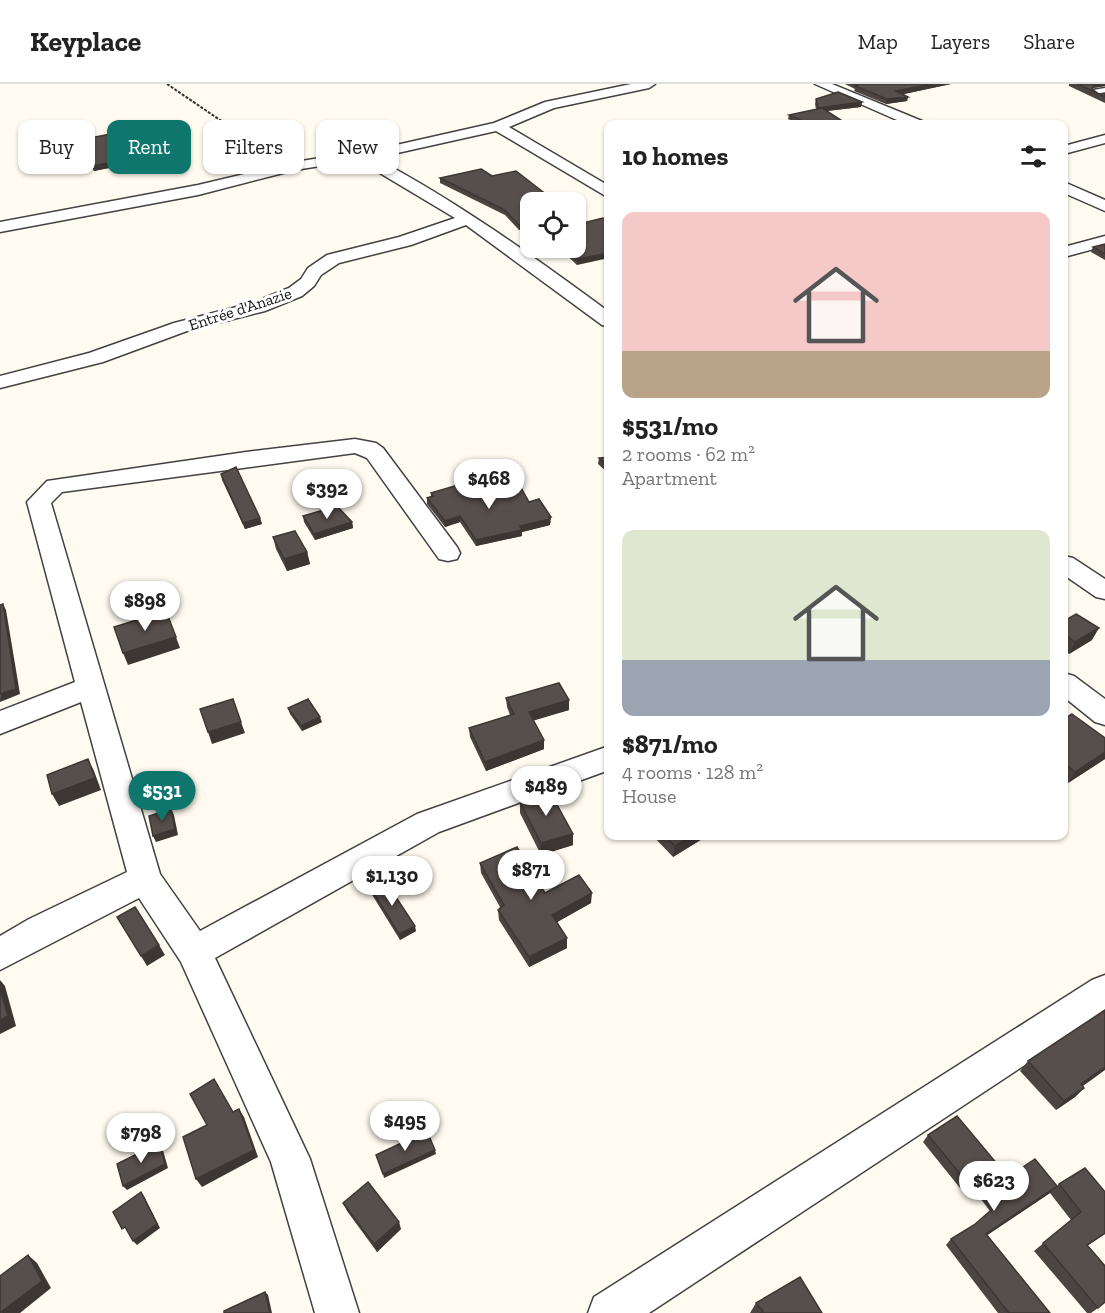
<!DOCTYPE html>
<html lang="en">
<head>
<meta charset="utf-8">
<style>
	:root { --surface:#fff; --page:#f2f2f2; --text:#222; --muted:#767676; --line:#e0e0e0; --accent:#0f766e }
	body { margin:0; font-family:"Zilla Slab",serif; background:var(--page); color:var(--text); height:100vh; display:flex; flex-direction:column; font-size:22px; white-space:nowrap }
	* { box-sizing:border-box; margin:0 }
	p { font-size:20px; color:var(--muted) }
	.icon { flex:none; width:33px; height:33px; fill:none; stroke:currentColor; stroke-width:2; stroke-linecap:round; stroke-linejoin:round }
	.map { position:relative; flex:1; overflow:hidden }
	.details { position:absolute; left:604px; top:36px; width:464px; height:720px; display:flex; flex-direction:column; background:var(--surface); border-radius:12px; box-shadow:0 2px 4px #0004 }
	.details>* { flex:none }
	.guide { position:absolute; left:18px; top:36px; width:496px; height:54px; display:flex; gap:12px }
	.controls { position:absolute; left:520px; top:108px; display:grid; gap:12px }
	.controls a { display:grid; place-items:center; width:66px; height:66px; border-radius:12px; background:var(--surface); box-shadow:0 2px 4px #0004; font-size:30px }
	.price { position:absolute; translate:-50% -51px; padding:0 14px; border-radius:21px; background:#fff; color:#222; font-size:20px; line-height:39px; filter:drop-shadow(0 2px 3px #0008) }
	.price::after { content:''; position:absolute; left:50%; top:36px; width:18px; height:14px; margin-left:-9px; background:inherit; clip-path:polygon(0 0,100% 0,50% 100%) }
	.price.active { background:var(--accent); color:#fff }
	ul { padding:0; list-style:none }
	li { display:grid; align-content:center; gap:12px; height:318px; padding:0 18px }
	li span { display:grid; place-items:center; height:186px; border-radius:12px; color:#555 }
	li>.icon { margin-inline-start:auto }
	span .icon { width:108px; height:108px; fill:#fffc; stroke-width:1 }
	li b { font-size:26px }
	h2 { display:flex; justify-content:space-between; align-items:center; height:72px; padding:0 18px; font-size:26px }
	.chip { padding:0 21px; border-radius:12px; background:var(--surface); box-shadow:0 2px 4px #0004; font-size:21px; line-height:54px }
	.chip.active { background:var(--accent); color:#fff }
	header { display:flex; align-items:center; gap:36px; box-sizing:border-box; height:84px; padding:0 30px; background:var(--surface); border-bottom:2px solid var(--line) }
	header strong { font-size:28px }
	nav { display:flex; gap:33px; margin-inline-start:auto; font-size:21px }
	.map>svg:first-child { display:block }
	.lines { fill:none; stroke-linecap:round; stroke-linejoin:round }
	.street-casing { stroke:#424242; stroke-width:3 }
	.path { stroke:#313131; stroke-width:2; stroke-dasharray:3 1.5; stroke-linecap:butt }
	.street { fill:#fff; fill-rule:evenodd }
	.wall { fill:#4b4440 }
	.shaded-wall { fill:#3d3734 }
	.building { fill:#574f4b; stroke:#3d3734; stroke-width:1.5 }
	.labels { text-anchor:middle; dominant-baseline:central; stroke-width:6; stroke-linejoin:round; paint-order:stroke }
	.far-street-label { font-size:16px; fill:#0f0f0f; stroke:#fff }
</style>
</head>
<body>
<header>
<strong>Keyplace</strong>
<nav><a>Map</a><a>Layers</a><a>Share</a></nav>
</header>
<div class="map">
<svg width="1105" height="1229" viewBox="0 0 1105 1229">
	<rect width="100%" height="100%" fill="#fffbf0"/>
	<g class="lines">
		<defs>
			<g id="street">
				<path d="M631 0H655L649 4 554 24 509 43 609 102V114L496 47 375 74C458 118 533 172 609 228V243L602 241 466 141 411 161 339 179 321 191 314 202 302 212 265 227 187 247 103 278 0 304V292L89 269 174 239 252 219 289 204 301 195 308 184 327 171 399 153 455 134 358 76 295 86 198 111 0 148V138L198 101 295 78 383 64 494 39 545 18Z"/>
				<path d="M815 0H832L922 37 924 40H906Z"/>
				<path d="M1105 4V12L1098 13 1092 9 1093 6Z"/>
				<path d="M1105 51V59L1064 70V62Z"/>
				<path d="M1064 98 1105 116V127L1064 109Z"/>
				<path d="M1105 152V162L1064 173V163Z"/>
				<path d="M355 355 376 359 383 364 457 463 460 469 457 475 448 477 439 475 367 374 355 369 62 408 51 419 160 790 200 847 417 730 609 662V686L439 748 215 874 310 1075 359 1229H315L271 1078 181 878 139 814 0 886V852L29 835 127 788 81 618 0 650V627L75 598 27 418 47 397 246 368Z"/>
				<path d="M1064 472 1073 474 1105 495V515L1096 513 1064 491Z"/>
				<path d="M1064 589 1074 592 1105 615V641L1095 638 1064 613Z"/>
				<path d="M1105 891V928L649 1229H588L594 1213 1092 896Z"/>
			</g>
		</defs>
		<use href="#street" class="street-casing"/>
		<path class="path" d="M167 0 273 72"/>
		<use href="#street" class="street"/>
	</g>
	<g class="wall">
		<path d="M845 0H951L903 10 908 13 907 17 886 20 854 7 855 5Z"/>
		<path d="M1069 0H1105V2L1093 4 1092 5 1099 10 1105 9V19L1069 2Z"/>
		<path d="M816 15 862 18 861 23 827 27 847 40H799L788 35 789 31 816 25 815 20Z"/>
		<path d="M90 54 149 76 94 87 79 64 78 60 91 58Z"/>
		<path d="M492 92 556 118 519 146 505 131 440 99V94Z"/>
		<path d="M583 139 577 181 559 164H576Z"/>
		<path d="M1105 160V176L1091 168 1093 163Z"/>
		<path d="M609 373V390L598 380 599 374Z"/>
		<path d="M221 390 260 434 262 440 245 445 222 396Z"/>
		<path d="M431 409 470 410 529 418 551 438 550 439V441L522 448V452L476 462 460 438 445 443 427 420V414L431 412Z"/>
		<path d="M303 432 352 438 353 444 315 456 304 438Z"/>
		<path d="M273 453 307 468 310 480 287 487 276 465Z"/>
		<path d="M1064 537 1092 556 1069 570 1064 566Z"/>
		<path d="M506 614 569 626 533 636 544 656V665L486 687 470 653 469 644 510 631 507 623Z"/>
		<path d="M288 624 322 638 302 647 290 630Z"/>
		<path d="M1064 635 1105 654V675L1068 699 1064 695Z"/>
		<path d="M520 718 573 761 541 771 520 729Z"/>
		<path d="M653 752H707L673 773Z"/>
		<path d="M480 779 545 809 591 819 557 838 567 854V864L529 883 499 836 498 826 500 823 481 789Z"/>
		<path d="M370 803 416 847 400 856 371 809Z"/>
		<path d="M1028 977 1083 1002 1084 1004 1075 1013 1056 1026 1020 987Z"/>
		<path d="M928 1051 1008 1093 1057 1102 1059 1100 1105 1108V1150L1087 1162 1098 1224 1091 1229H1087L1034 1167 1071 1136 1050 1109 987 1151 1050 1229H998L946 1161 951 1155 974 1141 990 1127 968 1098 960 1104 923 1058Z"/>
		<path d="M343 1119 401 1145 377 1168 347 1127Z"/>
		<path d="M756 1219 822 1229H750Z"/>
	</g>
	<g class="shaded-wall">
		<path d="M932 0H951L895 12 896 7Z"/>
		<path d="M1094 0H1105V2L1093 4 1090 10Z"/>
		<path d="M908 13 907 17 886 20 887 15Z"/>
		<path d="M862 18 861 23 817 28 818 24Z"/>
		<path d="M148 71 149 76 94 87 93 82Z"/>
		<path d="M531 138V143L519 146V141Z"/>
		<path d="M609 169V174L577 181V175Z"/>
		<path d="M460 432V438L445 443V437Z"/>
		<path d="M551 433 550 441 522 448V452L476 462V456Z"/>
		<path d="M260 434 262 440 245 445 243 439Z"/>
		<path d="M352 438 353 444 315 456 314 450Z"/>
		<path d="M307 468 310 480 287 487 284 475Z"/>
		<path d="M3 520 6 526 20 610 0 618Z"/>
		<path d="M1099 544 1092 556 1069 570 1075 558Z"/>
		<path d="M176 553 180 564 128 581 123 569Z"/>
		<path d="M569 616V626L529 638V628Z"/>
		<path d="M320 633 322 638 302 647 301 642Z"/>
		<path d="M241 638 245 649 212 660 208 648Z"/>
		<path d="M544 656V665L486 687 485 678Z"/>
		<path d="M1105 668V675L1068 699 1075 688Z"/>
		<path d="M88 675 94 687 101 706 59 722 52 710Z"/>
		<path d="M171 725 174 731 178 751 156 758 153 752Z"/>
		<path d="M573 750V761L541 771V759Z"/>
		<path d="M691 752H707L673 773 675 762Z"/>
		<path d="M592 809 591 819 552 841V831Z"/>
		<path d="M415 842 416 847 400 856 399 850Z"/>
		<path d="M567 854V864L529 883V873Z"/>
		<path d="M159 861 165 871 147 882 141 872Z"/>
		<path d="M0 896 5 902 16 942 0 950Z"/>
		<path d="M1105 983V986L1072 1010 1081 1000Z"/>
		<path d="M1084 1004 1075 1013 1056 1026 1064 1017Z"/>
		<path d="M239 1025 244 1033 258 1073 202 1103 196 1095Z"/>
		<path d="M159 1059 162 1063 168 1084 127 1106 123 1102Z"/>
		<path d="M435 1066 436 1070 384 1094 383 1090Z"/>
		<path d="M974 1092 968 1098 960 1104 966 1097Z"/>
		<path d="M1057 1102 1050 1109 980 1156 986 1150Z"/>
		<path d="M141 1108 144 1112 160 1144 137 1161 133 1157Z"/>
		<path d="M399 1138 401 1145 377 1168 374 1160Z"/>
		<path d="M28 1171 37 1179 51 1204 20 1229H1Z"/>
		<path d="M265 1208 268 1211 272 1229H270Z"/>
	</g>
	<g class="building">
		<path d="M854 0H932L896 7 908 13 887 15 855 2H858Z"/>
		<path d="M1078 0H1094L1092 5 1099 10 1105 9V13Z"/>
		<path d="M838 8 862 18 818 24 816 15Z"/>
		<path d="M822 24 847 40H809L789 31Z"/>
		<path d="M121 48 148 71 93 82 78 60 93 57 90 54Z"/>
		<path d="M481 85 492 92 516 87 556 118H531V138L519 141 505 126 440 94Z"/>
		<path d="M576 134 583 139 603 134 609 136V169L577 175 564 164H576Z"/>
		<path d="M1105 160V170L1093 163Z"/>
		<path d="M609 373V384L599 374Z"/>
		<path d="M236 383 260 434 243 439 221 390Z"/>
		<path d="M461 400 470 410 519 400 529 418 539 415 551 433H549L550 435 520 442 522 446 476 456 460 432 445 437 427 414 433 412 431 409Z"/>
		<path d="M337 422 352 438 314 450 303 432Z"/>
		<path d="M295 447 307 468 284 475 273 453Z"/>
		<path d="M3 520 16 605 0 610V521Z"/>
		<path d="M166 527 176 553 123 569 114 543Z"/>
		<path d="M1076 530 1099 544 1075 558 1064 550V537Z"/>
		<path d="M559 599 569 616 529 628 544 656 485 678 469 644 514 630 506 614Z"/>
		<path d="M233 615 241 638 208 648 200 625Z"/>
		<path d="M308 615 320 633 301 642 288 624Z"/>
		<path d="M1072 630 1105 654V668L1075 688 1064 679V635Z"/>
		<path d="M88 675 95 694 52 710 47 691Z"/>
		<path d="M549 706 573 750 541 759 520 718Z"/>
		<path d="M171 725 175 745 153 752 149 732Z"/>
		<path d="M665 752H691L675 762Z"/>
		<path d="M517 763 545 809 579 791 592 809 552 831 567 854 529 873 498 826 504 821 480 779Z"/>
		<path d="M384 795 415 842 399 850 370 803Z"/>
		<path d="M135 823 159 861 141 872 117 833Z"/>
		<path d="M0 904 8 932 0 936Z"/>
		<path d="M1105 926V983L1081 1000 1084 1004 1064 1017 1028 977Z"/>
		<path d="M214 995 233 1028 239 1025 254 1066 196 1095 183 1053 207 1041 190 1010Z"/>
		<path d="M957 1032 1008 1093 1035 1075 1057 1102 986 1150 1050 1229H1009L951 1155 974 1141 997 1121 974 1092 966 1097 928 1051Z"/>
		<path d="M427 1047 435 1066 383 1090 376 1071Z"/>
		<path d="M159 1059 165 1080 123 1102 117 1080Z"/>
		<path d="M1085 1084 1105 1108V1149L1087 1161 1105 1182V1218L1098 1224 1043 1159 1081 1128 1059 1100Z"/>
		<path d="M368 1098 399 1138 374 1160 343 1119Z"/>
		<path d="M141 1108 157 1140 133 1157 125 1143 122 1145 113 1128Z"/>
		<path d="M28 1171 42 1197 0 1229V1192Z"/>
		<path d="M800 1193 822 1229H760L763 1227 756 1219Z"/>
		<path d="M265 1208 270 1229H224V1227Z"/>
	</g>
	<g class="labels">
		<g class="far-street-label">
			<text transform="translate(240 225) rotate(-18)">Entrée d'Anazie</text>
		</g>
	</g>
</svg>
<div class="controls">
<a><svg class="icon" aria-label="locate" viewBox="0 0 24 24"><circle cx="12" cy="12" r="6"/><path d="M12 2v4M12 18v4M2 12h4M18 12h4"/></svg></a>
</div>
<b class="price" style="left:489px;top:426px">$468</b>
<b class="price" style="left:327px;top:436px">$392</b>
<b class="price" style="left:145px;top:548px">$898</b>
<b class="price" style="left:546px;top:733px">$489</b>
<b class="price active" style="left:162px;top:738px">$531</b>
<b class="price" style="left:531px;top:817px">$871</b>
<b class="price" style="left:392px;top:823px">$1,130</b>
<b class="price" style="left:405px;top:1068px">$495</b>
<b class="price" style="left:141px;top:1080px">$798</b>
<b class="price" style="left:994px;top:1128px">$623</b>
<div class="guide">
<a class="chip">Buy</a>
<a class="chip active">Rent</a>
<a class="chip">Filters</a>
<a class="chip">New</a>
</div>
<section class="details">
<h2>10 homes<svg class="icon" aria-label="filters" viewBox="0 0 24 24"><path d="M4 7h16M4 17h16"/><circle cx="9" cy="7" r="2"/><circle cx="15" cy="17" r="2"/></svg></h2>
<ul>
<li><span style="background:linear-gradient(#f6c9c9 75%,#b9a48a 0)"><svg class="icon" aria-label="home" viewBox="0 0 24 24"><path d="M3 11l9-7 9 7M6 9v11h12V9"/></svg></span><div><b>$531/mo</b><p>2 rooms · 62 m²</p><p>Apartment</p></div></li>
<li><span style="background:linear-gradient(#dfe7d0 70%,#9aa5b1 0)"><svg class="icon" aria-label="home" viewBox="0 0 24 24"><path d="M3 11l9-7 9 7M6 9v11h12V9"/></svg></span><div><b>$871/mo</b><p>4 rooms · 128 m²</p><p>House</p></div></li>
</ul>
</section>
</div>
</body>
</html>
